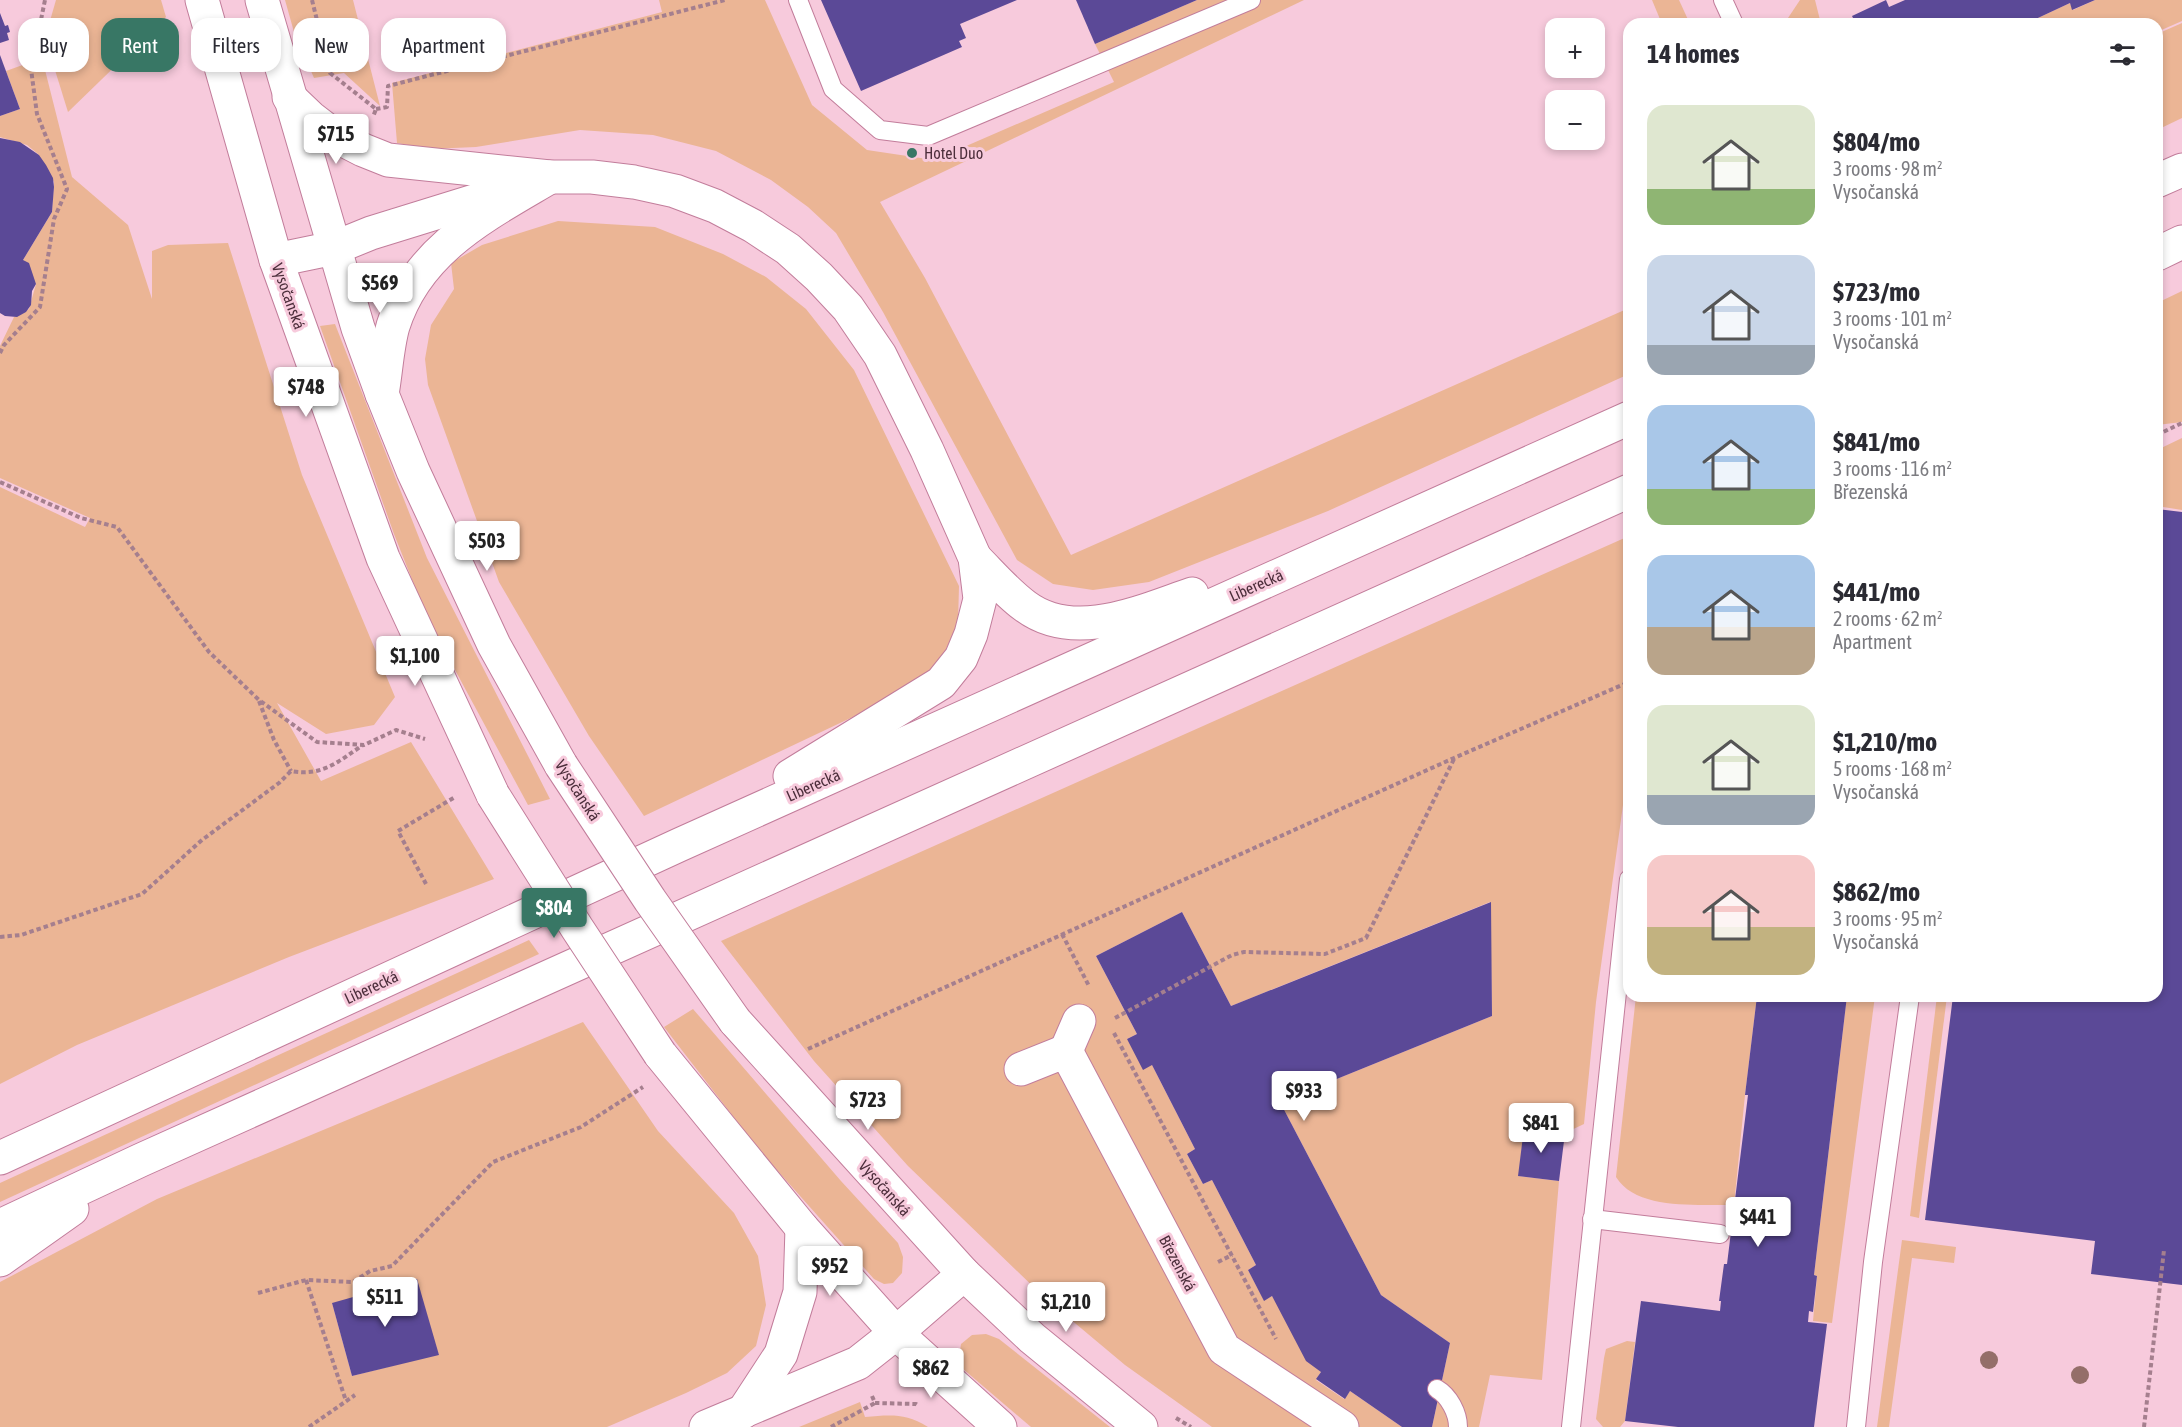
<!DOCTYPE html>
<html lang="en">
<head>
<meta charset="utf-8">
<style>
	:root { --surface:#fff; --page:#f2f2f3; --text:#2b2b33; --muted:#7c7c81; --accent:#387765 }
	body { margin:0; font-family:"Asap Condensed",sans-serif; background:var(--page); color:var(--text); height:100vh; display:flex; flex-direction:column; font-size:22px; white-space:nowrap }
	* { box-sizing:border-box; margin:0 }
	p { font-size:20px; color:var(--muted) }
	.icon { flex:none; width:33px; height:33px; fill:none; stroke:currentColor; stroke-width:2; stroke-linecap:round; stroke-linejoin:round }
	.map { position:relative; flex:1; overflow:hidden }
	.sheet { position:absolute; left:1623px; top:18px; width:540px; height:984px; display:flex; flex-direction:column; background:var(--surface); border-radius:18px; box-shadow:0 3px 9px #0003 }
	.sheet>* { flex:none }
	.banner { position:absolute; left:18px; top:18px; width:570px; height:54px; display:flex; gap:12px }
	.tools { position:absolute; left:1545px; top:18px; display:grid; gap:12px }
	.tools a { display:grid; place-items:center; width:60px; height:60px; border-radius:12px; background:var(--surface); box-shadow:0 3px 9px #0003; font-size:30px }
	.price { position:absolute; translate:-50% -51px; padding:0 14px; border-radius:6px; background:#fff; color:#222; font-size:20px; line-height:39px; filter:drop-shadow(0 2px 3px #0008) }
	.price::after { content:''; position:absolute; left:50%; top:36px; width:18px; height:14px; margin-left:-9px; background:inherit; clip-path:polygon(0 0,100% 0,50% 100%) }
	.price.active { background:var(--accent); color:#fff }
	ul { padding:0; list-style:none }
	li { display:flex; align-items:center; gap:18px; height:150px; padding:0 24px }
	li span { display:grid; place-items:center; flex:none; width:168px; height:120px; border-radius:18px; color:#555 }
	li>.icon { margin-inline-start:auto }
	span .icon { width:72px; height:72px; fill:#fffc; stroke-width:1 }
	li b { font-size:26px }
	h2 { display:flex; justify-content:space-between; align-items:center; height:72px; padding:0 24px; font-size:26px }
	.tag { padding:0 21px; border-radius:18px; background:var(--surface); box-shadow:0 3px 9px #0003; font-size:21px; line-height:54px }
	.tag.active { background:var(--accent); color:#fff }
	.map>svg:first-child { display:block }
	.green { fill:#ebb595; fill-rule:evenodd }
	.building { fill:#5b4997 }
	.lines { fill:none; stroke-linecap:round; stroke-linejoin:round }
	.service-casing { stroke:#c27d9b; stroke-width:20 }
	.minor-casing { stroke:#c27d9b; stroke-width:35 }
	.secondary-casing { stroke:#c27d9b; stroke-width:35 }
	.trunk-casing { stroke:#c27d9b; stroke-width:35 }
	.path { stroke:#a57f8e; stroke-width:4; stroke-dasharray:4.5 3; stroke-linecap:butt }
	.service { stroke:#fff; stroke-width:18 }
	.minor { stroke:#fff; stroke-width:33 }
	.secondary { stroke:#fff; stroke-width:33 }
	.trunk { stroke:#fff; stroke-width:33 }
	.secondary-bridge-casing { stroke:#c27d9b; stroke-width:35; stroke-linecap:butt }
	.secondary-bridge { stroke:#fff; stroke-width:33 }
	.tree { fill:#946e69 }
	.poi-dot { fill:#387765; stroke:#f7cadc; stroke-width:2 }
	.labels { text-anchor:middle; dominant-baseline:central; stroke-width:6; stroke-linejoin:round; paint-order:stroke }
	.poi-label { font-size:16px; fill:#4c2e3b; stroke:#f7cadc; text-anchor:start }
	.street-label { font-size:16px; fill:#4c2e3b; stroke:#f7cadc }
</style>
</head>
<body>
<div class="map">
<svg width="2182" height="1427" viewBox="0 0 2182 1427">
	<rect width="100%" height="100%" fill="#f7cadc"/>
	<g class="green">
		<path d="M56 0H161L166 17 68 112 45 38Z"/>
		<path d="M285 0H353L380 106 344 73 314 78 294 32Z"/>
		<path d="M659 0H765L812 105 867 150 934 160 1114 82 1095 44 1197 0H1304L880 202 925 278 1071 555 1629 308V374L1328 511 1149 582 1093 590 1053 584 1017 560 883 312 836 233 808 207 771 180 716 151 653 135 580 130 476 147 430 149 397 143 392 83 662 12Z"/>
		<path d="M1652 0H1679L1690 24H1662Z"/>
		<path d="M1800 0H1815L1821 24H1784Z"/>
		<path d="M2095 0H2182V21L2157 32V24H2025L2070 3 2073 10Z"/>
		<path d="M2182 23V118L2157 130V34Z"/>
		<path d="M42 58 72 177 128 225 152 299V251L168 245 228 243 302 475 395 697 374 725 326 734 277 703 321 781 411 742 494 879 289 957 77 1045 0 1084V487L85 527 90 518 0 478V346L14 317 29 309 36 284 23 260 52 212 54 182 38 154 27 145 0 137V116L20 109 6 71Z"/>
		<path d="M558 221 655 227 723 254 766 277 806 309 854 370 959 586 958 623 941 660 914 688 644 816 589 736 499 582 428 385 425 359 431 325 454 289 451 263 482 245Z"/>
		<path d="M2182 291V422L2157 425V303Z"/>
		<path d="M335 324 427 558 550 799 528 805 428 620 394 534 320 326Z"/>
		<path d="M2182 438V510L2157 506V450Z"/>
		<path d="M1629 536V782L1623 805 1596 1002 1584 1124 1565 1133 1524 1128 1519 1176 1559 1181 1542 1380 1490 1375 1479 1427H1432L1450 1343 1381 1295 1280 1102 1492 1016 1490 902 1231 1006 1182 912 1096 956 1137 1034 1127 1039 1152 1065 1195 1149 1187 1154 1203 1184 1212 1180 1256 1265 1248 1270 1264 1300 1272 1296 1321 1372 1316 1380 1344 1399 1350 1391 1402 1427H1212L1125 1365 1045 1298 908 1166 814 1061 721 941Z"/>
		<path d="M529 940 539 954 0 1202V1183Z"/>
		<path d="M1636 996H1757L1745 1095 1734 1205C1699 1204 1637 1211 1616 1177Z"/>
		<path d="M1847 996H1875L1832 1323 1813 1321 1817 1276 1814 1275Z"/>
		<path d="M1937 996H1947L1919 1218 1910 1216Z"/>
		<path d="M693 1009 841 1181 898 1243 903 1257 902 1273 893 1283 884 1284 874 1279 759 1150 664 1027Z"/>
		<path d="M583 1022 658 1131 734 1213 758 1256 766 1305 756 1346 727 1373 686 1393 607 1427H0V1282L157 1199ZM332 1303 439 1354 352 1376Z"/>
		<path d="M1902 1240 1956 1247 1954 1263 1912 1258 1889 1427H1877Z"/>
		<path d="M986 1334 999 1339 1110 1427H1031L963 1369 959 1358 961 1344 972 1335Z"/>
		<path d="M1627 1341 1635 1342 1625 1421 1620 1427H1603L1596 1419 1604 1358 1606 1349Z"/>
		<path d="M860 1402 865 1417C891 1415 905 1413 928 1427H799Z"/>
	</g>
	<g class="building">
		<path d="M821 0H1017L960 24 966 38 959 41 962 47 861 91Z"/>
		<path d="M1076 0H1197L1095 44Z"/>
		<path d="M1886 0 1889 7 1905 0H2095L2072 10 2070 3 2025 24H1850L1855 22 1852 16Z"/>
		<path d="M0 13 5 26 8 25 10 32 7 33 9 40 0 43Z"/>
		<path d="M0 55 20 109 0 116Z"/>
		<path d="M0 138 20 142 39 155 46 165 53 178 54 187 52 212 23 260 29 263 36 284 32 291 31 305 26 312 17 317 5 316 0 313Z"/>
		<path d="M2157 509 2182 512V1285L2091 1274 2095 1241 1925 1220 1953 996H2157Z"/>
		<path d="M1491 902 1492 1016 1280 1102 1381 1295 1450 1343 1432 1427H1402L1350 1391 1345 1399 1316 1379 1321 1372 1306 1361 1272 1296 1264 1301 1248 1270 1256 1265 1212 1180 1203 1184 1187 1154 1195 1149 1152 1065 1143 1070 1127 1039 1137 1034 1096 956 1182 912 1231 1006Z"/>
		<path d="M1757 996H1847L1814 1275 1817 1276 1813 1312 1809 1311 1808 1322 1827 1324 1814 1427H1678L1625 1421 1641 1301 1720 1311 1721 1301H1719L1724 1264H1727L1748 1095H1745Z"/>
		<path d="M1524 1128 1565 1133 1559 1181 1518 1176Z"/>
		<path d="M417 1279 439 1355 352 1376 332 1303Z"/>
	</g>
	<g class="lines">
		<defs>
			<g id="service">
				<path d="M798 0 833 89 880 130 928 136 1251 0"/>
				<path d="M1723 0 1734 24"/>
				<path d="M1592 1219 1720 1234"/>
				<path d="M1437 1389C1449 1396 1458 1413 1458 1427"/>
				<path d="M1571 1427 1629 879"/>
				<path d="M1856 1427 1873 1262 1910 996"/>
			</g>
			<g id="minor">
				<path d="M1066 1051 1079 1021"/>
				<path d="M1021 1069 1066 1051 1224 1349 1342 1427"/>
			</g>
			<g id="secondary">
				<path d="M202 0 276 260 383 558 493 795"/>
				<path d="M262 0 358 328 382 394 413 471 494 645 561 765"/>
				<path d="M276 260 334 248"/>
				<path d="M735 1021 964 1274 1032 1338 1141 1427"/>
				<path d="M660 1054 802 1228 896 1333 1000 1427"/>
				<path d="M896 1333 964 1274"/>
			</g>
			<g id="trunk">
				<path d="M289 97 310 117 332 134 363 150 388 160 550 177H592L634 182 675 191 715 206 753 226 788 249 819 277 848 308 880 355 927 450 975 558 980 599 971 634 961 658 941 683 790 776"/>
				<path d="M2157 181 2182 170"/>
				<path d="M334 248 371 233 497 194"/>
				<path d="M2157 254 2182 242"/>
				<path d="M382 394C386 372 387 347 393 326 417 249 486 215 550 177"/>
				<path d="M975 558C991 574 1006 592 1025 606 1074 643 1142 611 1192 594"/>
				<path d="M0 1158 679 845 1629 418"/>
				<path d="M0 1226 141 1160 1629 491"/>
				<path d="M0 1260 72 1209"/>
				<path d="M743 1412 781 1354 800 1292 802 1228"/>
				<path d="M706 1427 858 1363 896 1333"/>
			</g>
		</defs>
		<use href="#service" class="service-casing"/>
		<use href="#minor" class="minor-casing"/>
		<use href="#secondary" class="secondary-casing"/>
		<use href="#trunk" class="trunk-casing"/>
		<g class="path">
			<path d="M312 0 330 73 376 109 373 117"/>
			<path d="M376 109 387 107 388 86 725 0"/>
			<path d="M0 353 4 345 40 307 54 219 67 189 37 114 31 69 45 0"/>
			<path d="M2157 435 2182 423"/>
			<path d="M0 482 81 518 117 527 209 652 259 700 317 742 364 745 396 730 425 739"/>
			<path d="M259 701 274 740 291 771"/>
			<path d="M426 884 398 831 455 797"/>
			<path d="M1062 934 1089 986"/>
			<path d="M0 937 21 935 142 894 202 840 279 783 291 771C322 777 339 761 363 745"/>
			<path d="M1115 1018 1232 955 1244 952 1325 954 1366 938 1454 759"/>
			<path d="M1114 1033 1276 1339"/>
			<path d="M808 1049 1454 758 1629 682"/>
			<path d="M1218 1262 1232 1255"/>
			<path d="M306 1280 346 1401"/>
			<path d="M258 1293 306 1280 353 1282 370 1271 392 1266 493 1162 581 1127 643 1087"/>
			<path d="M872 1396 875 1403 916 1404 919 1406"/>
			<path d="M1176 1418 1191 1427"/>
			<path d="M309 1427 355 1395"/>
			<path d="M831 1427 875 1403"/>
			<path d="M2144 1427 2164 1250"/>
		</g>
		<use href="#service" class="service"/>
		<use href="#minor" class="minor"/>
		<use href="#secondary" class="secondary"/>
		<use href="#trunk" class="trunk"/>
		<defs>
			<g id="secondary-bridge">
				<path d="M561 765 650 900 735 1021"/>
				<path d="M493 795 577 928 660 1054"/>
			</g>
		</defs>
		<use href="#secondary-bridge" class="secondary-bridge-casing"/>
		<use href="#secondary-bridge" class="secondary-bridge"/>
	</g>
	<g class="tree">
		<circle cx="1989" cy="1360" r="9"/>
		<circle cx="2080" cy="1375" r="9"/>
	</g>
	<circle class="poi-dot" cx="912" cy="153" r="6"/>
	<g class="labels">
		<g class="poi-label">
			<text x="924" y="153">Hotel Duo</text>
		</g>
		<g class="street-label">
			<text transform="translate(289 296) rotate(70)">Vysočanská</text>
			<text transform="translate(1256 585) rotate(-24)">Liberecká</text>
			<text transform="translate(813 785) rotate(-24)">Liberecká</text>
			<text transform="translate(578 790) rotate(57)">Vysočanská</text>
			<text transform="translate(371 987) rotate(-25)">Liberecká</text>
			<text transform="translate(885 1188) rotate(48)">Vysočanská</text>
			<text transform="translate(1178 1263) rotate(62)">Březenská</text>
		</g>
	</g>
</svg>
<div class="tools">
<a>+</a>
<a>−</a>
</div>
<b class="price" style="left:336px;top:165px">$715</b>
<b class="price" style="left:380px;top:314px">$569</b>
<b class="price" style="left:306px;top:418px">$748</b>
<b class="price" style="left:487px;top:572px">$503</b>
<b class="price" style="left:415px;top:687px">$1,100</b>
<b class="price active" style="left:554px;top:939px">$804</b>
<b class="price" style="left:1304px;top:1122px">$933</b>
<b class="price" style="left:868px;top:1131px">$723</b>
<b class="price" style="left:1541px;top:1154px">$841</b>
<b class="price" style="left:1758px;top:1248px">$441</b>
<b class="price" style="left:830px;top:1297px">$952</b>
<b class="price" style="left:385px;top:1328px">$511</b>
<b class="price" style="left:1066px;top:1333px">$1,210</b>
<b class="price" style="left:931px;top:1399px">$862</b>
<div class="banner">
<a class="tag">Buy</a>
<a class="tag active">Rent</a>
<a class="tag">Filters</a>
<a class="tag">New</a>
<a class="tag">Apartment</a>
</div>
<section class="sheet">
<h2>14 homes<svg class="icon" aria-label="filters" viewBox="0 0 24 24"><path d="M4 7h16M4 17h16"/><circle cx="9" cy="7" r="2"/><circle cx="15" cy="17" r="2"/></svg></h2>
<ul>
<li><span style="background:linear-gradient(#dfe7d0 70%,#8fb573 0)"><svg class="icon" aria-label="home" viewBox="0 0 24 24"><path d="M3 11l9-7 9 7M6 9v11h12V9"/></svg></span><div><b>$804/mo</b><p>3 rooms · 98 m²</p><p>Vysočanská</p></div></li>
<li><span style="background:linear-gradient(#c9d6e8 75%,#9aa5b1 0)"><svg class="icon" aria-label="home" viewBox="0 0 24 24"><path d="M3 11l9-7 9 7M6 9v11h12V9"/></svg></span><div><b>$723/mo</b><p>3 rooms · 101 m²</p><p>Vysočanská</p></div></li>
<li><span style="background:linear-gradient(#a9c7e8 70%,#8fb573 0)"><svg class="icon" aria-label="home" viewBox="0 0 24 24"><path d="M3 11l9-7 9 7M6 9v11h12V9"/></svg></span><div><b>$841/mo</b><p>3 rooms · 116 m²</p><p>Březenská</p></div></li>
<li><span style="background:linear-gradient(#a9c7e8 60%,#b9a48a 0)"><svg class="icon" aria-label="home" viewBox="0 0 24 24"><path d="M3 11l9-7 9 7M6 9v11h12V9"/></svg></span><div><b>$441/mo</b><p>2 rooms · 62 m²</p><p>Apartment</p></div></li>
<li><span style="background:linear-gradient(#dfe7d0 75%,#9aa5b1 0)"><svg class="icon" aria-label="home" viewBox="0 0 24 24"><path d="M3 11l9-7 9 7M6 9v11h12V9"/></svg></span><div><b>$1,210/mo</b><p>5 rooms · 168 m²</p><p>Vysočanská</p></div></li>
<li><span style="background:linear-gradient(#f6c9c9 60%,#c2b280 0)"><svg class="icon" aria-label="home" viewBox="0 0 24 24"><path d="M3 11l9-7 9 7M6 9v11h12V9"/></svg></span><div><b>$862/mo</b><p>3 rooms · 95 m²</p><p>Vysočanská</p></div></li>
</ul>
</section>
</div>
</body>
</html>
